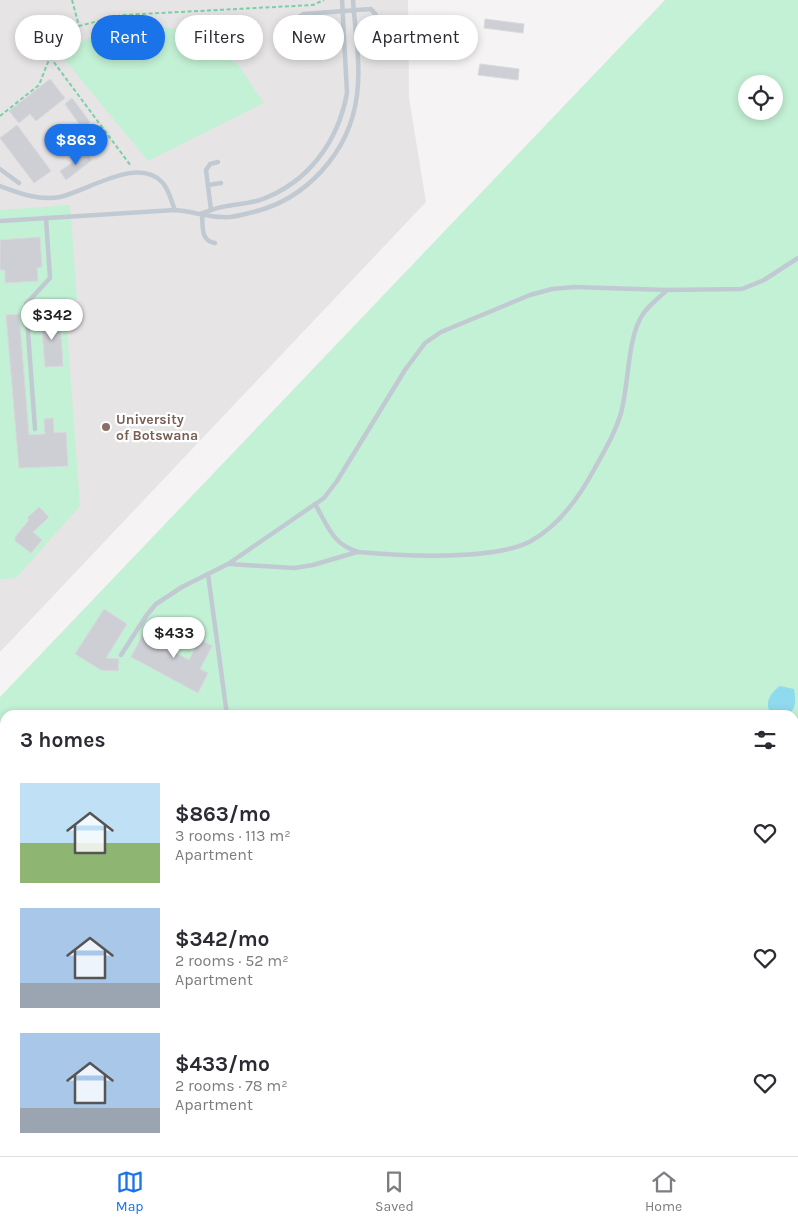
<!DOCTYPE html>
<html lang="en">
<head>
<meta charset="utf-8">
<style>
	:root { --surface:#fff; --page:#f7f7f7; --text:#2b2b33; --muted:#7c7c81; --line:#e1e1e2; --accent:#1a73e8 }
	body { margin:0; font-family:Karla,sans-serif; background:var(--page); color:var(--text); height:100vh; display:flex; flex-direction:column; font-size:19px; white-space:nowrap }
	* { box-sizing:border-box; margin:0 }
	p { font-size:16px; color:var(--muted) }
	.icon { flex:none; width:28px; height:28px; fill:none; stroke:currentColor; stroke-width:2; stroke-linecap:round; stroke-linejoin:round }
	.map { position:relative; flex:1; overflow:hidden }
	.details { position:absolute; left:0px; top:710px; width:799px; height:446px; display:flex; flex-direction:column; background:var(--surface); border-radius:15px 15px 0 0; box-shadow:0 2px 8px #0003 }
	.details>* { flex:none }
	.banner { position:absolute; left:15px; top:15px; width:500px; height:45px; display:flex; gap:10px }
	.tools { position:absolute; left:738px; top:75px; display:grid; gap:10px }
	.tools a { display:grid; place-items:center; width:45px; height:45px; border-radius:50%; background:var(--surface); box-shadow:0 2px 8px #0003; font-size:25px }
	.price { position:absolute; translate:-50% -42px; padding:0 11px; border-radius:18px; background:#fff; color:#222; font-size:16px; line-height:32px; filter:drop-shadow(0 1px 2px #0008) }
	.price::after { content:''; position:absolute; left:50%; top:30px; width:15px; height:11px; margin-left:-8px; background:inherit; clip-path:polygon(0 0,100% 0,50% 100%) }
	.price.on { background:var(--accent); color:#fff }
	ul { padding:0; list-style:none }
	li { display:flex; align-items:center; gap:15px; height:125px; padding:0 20px }
	li span { display:grid; place-items:center; flex:none; width:140px; height:100px; border-radius:0px; color:#555 }
	li>.icon { margin-inline-start:auto }
	span .icon { width:60px; height:60px; fill:#fffc; stroke-width:1 }
	li b { font-size:21px }
	h2 { display:flex; justify-content:space-between; align-items:center; height:60px; padding:0 20px; font-size:21px }
	.chip { padding:0 18px; border-radius:22px; background:var(--surface); box-shadow:0 2px 8px #0003; font-size:18px; line-height:45px }
	.chip.on { background:var(--accent); color:#fff }
	.tabs { display:flex; justify-content:space-around; align-items:center; height:70px; border-top:1px solid var(--line); background:var(--surface); font-size:14px; color:var(--muted) }
	.tabs a { display:grid; justify-items:center; gap:2px }
	.tabs .on { color:var(--accent) }
	.map>svg:first-child { display:block }
	.education { fill:#e6e4e5 }
	.green { fill:#c3f1d5; fill-rule:evenodd }
	.water { fill:#90daee }
	.lines { fill:none; stroke-linecap:round; stroke-linejoin:round }
	.stream { stroke:#90daee; stroke-width:3 }
	.building { fill:#cdcfd5; stroke:#d7d9de }
	.path { stroke:#7ad0a6; stroke-width:2; stroke-dasharray:4 2.5; stroke-linecap:butt }
	.lane { stroke:#c1cad2; stroke-width:4.5 }
	.education-dot { fill:#8d6e63; stroke:#fff; stroke-width:2 }
	.labels { text-anchor:middle; dominant-baseline:central; stroke-width:4.5; stroke-linejoin:round; paint-order:stroke }
	.education-label { font-size:14px; font-weight:bold; fill:#785e54; stroke:#fff; text-anchor:start }
</style>
</head>
<body>
<div class="map">
<svg width="798" height="1156" viewBox="0 0 798 1156">
	<rect width="100%" height="100%" fill="#f5f3f3"/>
	<path class="education" d="M0 0H408L409 98 426 202 0 652Z"/>
	<g class="green">
		<path d="M665 0H798V1156H197L200 1151H794V715H5V980H0V697ZM746 84H774V111H746Z"/>
		<path d="M138 25 177 29 211 46 239 66 264 103 148 161 61 55 86 39 113 27Z"/>
		<path d="M70 205 77 299 65 301 80 506 16 578 0 579V210Z"/>
	</g>
	<path class="water" d="M780 686 794 689C798 712 792 715 772 715 763 704 770 693 780 686Z"/>
	<g class="lines">
		<path class="stream" d="M794 1003 798 1016"/>
	</g>
	<g class="building">
		<path d="M485 19 524 24 523 33 484 28Z"/>
		<path d="M480 64 519 69 518 80 478 75Z"/>
		<path d="M50 79 65 98 36 121 30 114 19 123 9 111Z"/>
		<path d="M72 98 90 122 82 128 65 104Z"/>
		<path d="M17 125 51 171 34 183 0 138Z"/>
		<path d="M87 153 92 160 66 180 60 171Z"/>
		<path d="M40 237 42 267 37 268 38 281 5 283V270H0V240Z"/>
		<path d="M19 314 29 435 45 434 44 419 53 418 54 433 66 432 68 466 19 468 6 315Z"/>
		<path d="M57 315V318H60L63 366 45 367 41 316Z"/>
		<path d="M39 507 49 517 33 532 42 540 31 553 15 541V537L29 520 27 518Z"/>
		<path d="M104 609 127 624 106 658 119 659 118 671 101 670 75 654Z"/>
		<path d="M169 624 184 631 173 651 189 660 200 639 212 646 200 669 208 673 198 693 131 657 143 634 159 643Z"/>
	</g>
	<g class="lines">
		<g class="path">
			<path d="M72 0 79 26"/>
			<path d="M50 57 131 166"/>
			<path d="M0 116 39 85 54 47 61 37 79 26 122 15 313 5 324 0"/>
		</g>
		<g class="lane">
			<path d="M299 21V17L304 14 371 9 376 15"/>
			<path d="M0 169 19 183"/>
			<path d="M208 185 221 183"/>
			<path d="M0 186C19 193 39 201 60 197 88 191 137 156 162 182 169 189 171 201 175 210"/>
			<path d="M211 210 206 170 210 164 218 162"/>
			<path d="M202 213C203 225 200 241 215 243"/>
			<path d="M203 213C209 211 216 208 222 207 234 204 247 204 260 200 308 183 338 142 347 93L342 0"/>
			<path d="M0 221 175 210C191 211 207 217 223 217 232 218 241 215 249 213 306 201 350 152 357 95 361 64 355 31 353 0"/>
			<path d="M35 429 26 304 50 278 46 218"/>
			<path d="M315 504C328 526 332 544 358 552 401 556 494 561 531 541 560 525 580 496 595 468 605 450 615 433 621 413 629 385 627 337 643 314 649 305 660 297 667 290"/>
			<path d="M229 564 294 568 313 565 357 552"/>
			<path d="M208 574 227 715"/>
			<path d="M121 655 146 616 156 604 182 587 228 564 324 498 337 481 405 370 425 343 441 332 530 295 552 289 574 287 667 290 742 289 764 280 798 258"/>
		</g>
	</g>
	<circle class="education-dot" cx="106" cy="427" r="5"/>
	<g class="labels">
		<g class="education-label">
			<text x="116" y="419">University<tspan x="116" dy="16">of Botswana</tspan></text>
		</g>
	</g>
</svg>
<div class="tools">
<a><svg class="icon" aria-label="locate" viewBox="0 0 24 24"><circle cx="12" cy="12" r="6"/><path d="M12 2v4M12 18v4M2 12h4M18 12h4"/></svg></a>
</div>
<b class="price on" style="left:76px;top:166px">$863</b>
<b class="price" style="left:52px;top:341px">$342</b>
<b class="price" style="left:174px;top:659px">$433</b>
<div class="banner">
<a class="chip">Buy</a>
<a class="chip on">Rent</a>
<a class="chip">Filters</a>
<a class="chip">New</a>
<a class="chip">Apartment</a>
</div>
<section class="details">
<h2>3 homes<svg class="icon" aria-label="filters" viewBox="0 0 24 24"><path d="M4 7h16M4 17h16"/><circle cx="9" cy="7" r="2"/><circle cx="15" cy="17" r="2"/></svg></h2>
<ul>
<li><span style="background:linear-gradient(#bfe0f5 60%,#8fb573 0)"><svg class="icon" aria-label="home" viewBox="0 0 24 24"><path d="M3 11l9-7 9 7M6 9v11h12V9"/></svg></span><div><b>$863/mo</b><p>3 rooms · 113 m²</p><p>Apartment</p></div><svg class="icon" aria-label="heart" viewBox="0 0 24 24"><path d="M12 20l-8-8c-3-5 5-10 8-4 3-6 11-1 8 4z"/></svg></li>
<li><span style="background:linear-gradient(#a9c7e8 75%,#9aa5b1 0)"><svg class="icon" aria-label="home" viewBox="0 0 24 24"><path d="M3 11l9-7 9 7M6 9v11h12V9"/></svg></span><div><b>$342/mo</b><p>2 rooms · 52 m²</p><p>Apartment</p></div><svg class="icon" aria-label="heart" viewBox="0 0 24 24"><path d="M12 20l-8-8c-3-5 5-10 8-4 3-6 11-1 8 4z"/></svg></li>
<li><span style="background:linear-gradient(#a9c7e8 75%,#9aa5b1 0)"><svg class="icon" aria-label="home" viewBox="0 0 24 24"><path d="M3 11l9-7 9 7M6 9v11h12V9"/></svg></span><div><b>$433/mo</b><p>2 rooms · 78 m²</p><p>Apartment</p></div><svg class="icon" aria-label="heart" viewBox="0 0 24 24"><path d="M12 20l-8-8c-3-5 5-10 8-4 3-6 11-1 8 4z"/></svg></li>
</ul>
</section>
</div>
<nav class="tabs">
<a class="on"><svg class="icon" aria-label="map" viewBox="0 0 24 24"><path d="M3 6l6-2 6 2 6-2v14l-6 2-6-2-6 2zM9 4v14M15 6v14"/></svg>Map</a>
<a><svg class="icon" aria-label="saved" viewBox="0 0 24 24"><path d="M7 4h10v16l-5-4-5 4z"/></svg>Saved</a>
<a><svg class="icon" aria-label="home" viewBox="0 0 24 24"><path d="M3 11l9-7 9 7M6 9v11h12V9"/></svg>Home</a>
</nav>
</body>
</html>
